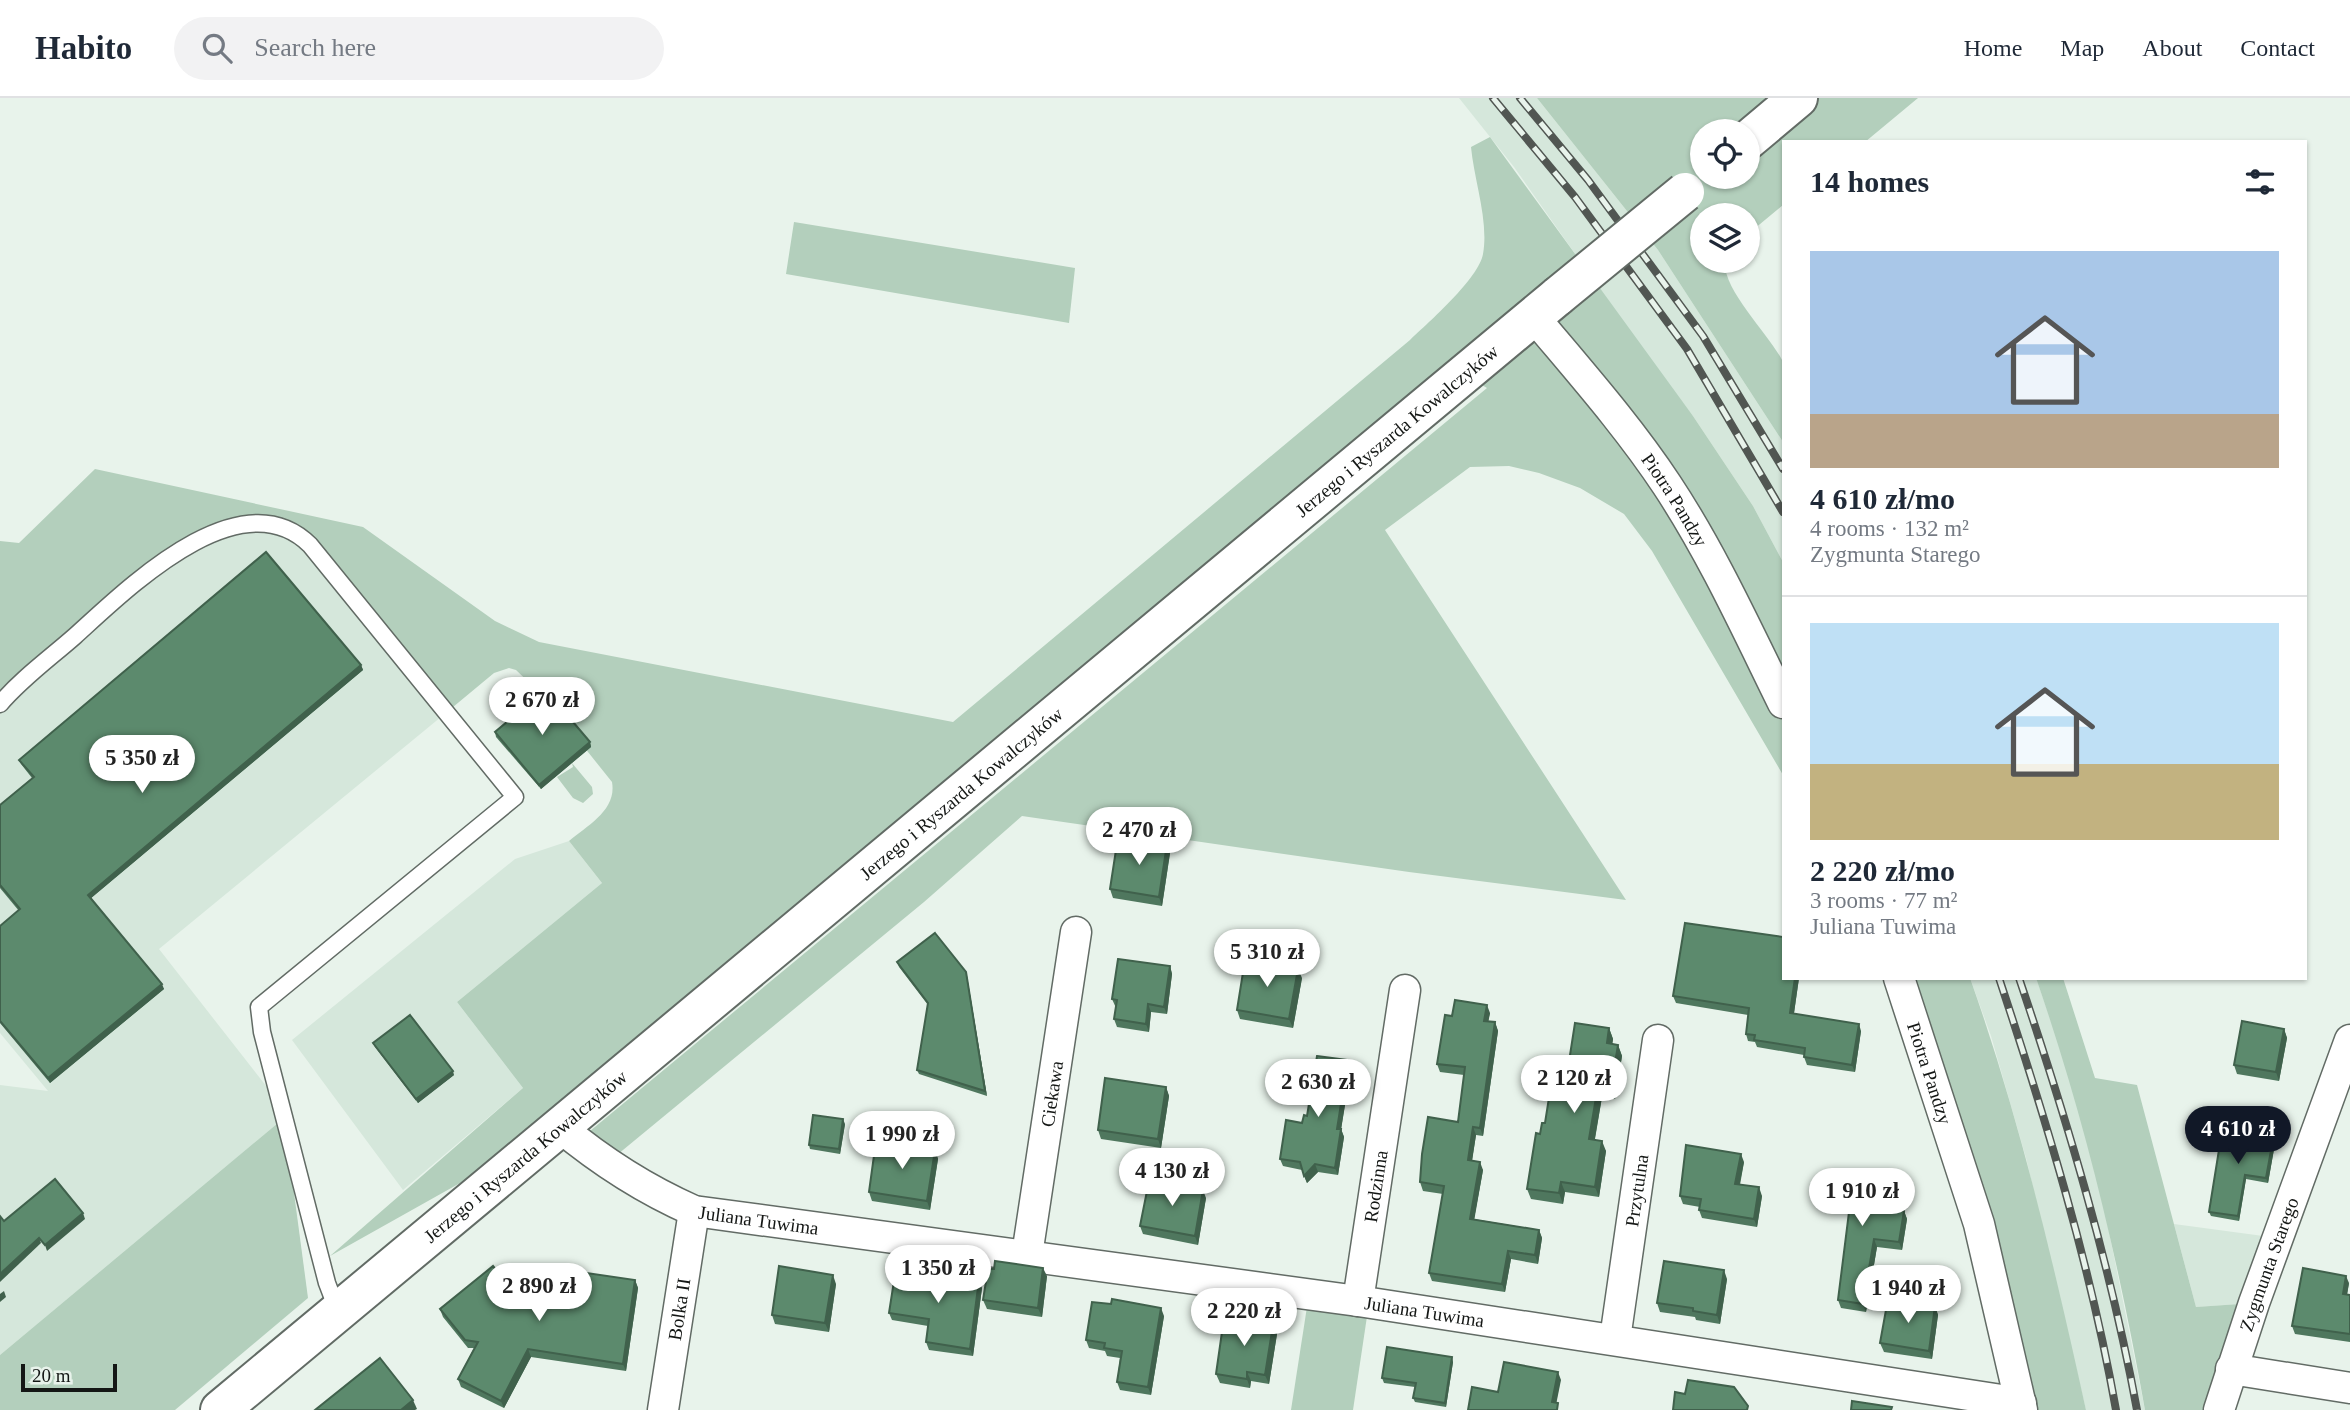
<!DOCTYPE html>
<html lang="en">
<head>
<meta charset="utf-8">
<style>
	:root { --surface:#fff; --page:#f2f2f3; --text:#1f2937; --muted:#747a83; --line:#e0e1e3; --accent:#111827 }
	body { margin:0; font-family:"Times New Roman",serif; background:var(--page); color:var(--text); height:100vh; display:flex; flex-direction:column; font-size:26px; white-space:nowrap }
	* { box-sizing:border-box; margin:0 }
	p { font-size:23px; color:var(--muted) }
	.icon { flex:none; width:38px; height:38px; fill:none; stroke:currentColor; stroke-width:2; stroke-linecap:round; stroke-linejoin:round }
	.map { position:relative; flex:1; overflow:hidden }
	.drawer { position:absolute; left:1782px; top:42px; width:525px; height:840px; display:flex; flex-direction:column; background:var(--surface); border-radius:0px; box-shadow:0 2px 5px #0004 }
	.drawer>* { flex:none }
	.buttons { position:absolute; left:1690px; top:21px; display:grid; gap:14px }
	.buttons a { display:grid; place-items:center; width:70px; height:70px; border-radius:50%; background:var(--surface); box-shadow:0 2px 5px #0004; font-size:35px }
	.scale { position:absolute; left:21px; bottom:18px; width:96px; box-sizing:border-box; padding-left:7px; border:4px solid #141715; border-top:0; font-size:19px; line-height:24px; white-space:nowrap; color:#141715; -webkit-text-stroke:5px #e8f3eb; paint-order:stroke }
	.price { position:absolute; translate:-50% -60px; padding:0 16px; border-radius:24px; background:#fff; color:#222; font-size:23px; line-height:46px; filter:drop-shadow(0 2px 4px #0008) }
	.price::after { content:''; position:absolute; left:50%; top:42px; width:21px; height:16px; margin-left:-10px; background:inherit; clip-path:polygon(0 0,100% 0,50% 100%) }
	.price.current { background:var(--accent); color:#fff }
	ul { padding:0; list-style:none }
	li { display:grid; align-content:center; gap:14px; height:371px; padding:0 28px }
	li+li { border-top:2px solid var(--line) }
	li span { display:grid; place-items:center; height:217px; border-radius:0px; color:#555 }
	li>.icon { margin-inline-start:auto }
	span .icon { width:126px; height:126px; fill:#fffc; stroke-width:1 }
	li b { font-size:30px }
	h2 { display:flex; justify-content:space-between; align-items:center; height:84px; padding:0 28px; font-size:30px }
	header { display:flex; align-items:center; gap:42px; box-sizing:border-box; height:98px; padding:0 35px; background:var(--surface); border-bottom:2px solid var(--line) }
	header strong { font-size:33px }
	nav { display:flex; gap:38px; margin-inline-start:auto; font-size:24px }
	.search { width:490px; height:63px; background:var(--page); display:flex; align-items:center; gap:18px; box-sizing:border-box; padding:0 24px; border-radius:38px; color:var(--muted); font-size:26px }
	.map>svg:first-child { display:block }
	.built { fill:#d5e7db }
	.green { fill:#b3cfbc; fill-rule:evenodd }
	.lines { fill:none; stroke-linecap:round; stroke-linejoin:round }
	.service-casing { stroke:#626b65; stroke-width:19 }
	.minor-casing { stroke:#626b65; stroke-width:33 }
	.secondary-casing { stroke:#626b65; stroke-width:42 }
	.service { stroke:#fff; stroke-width:16 }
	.minor { stroke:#fff; stroke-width:30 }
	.secondary { stroke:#fff; stroke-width:38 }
	.rail-casing { stroke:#515652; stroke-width:8 }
	.rail { stroke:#e8f3eb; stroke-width:5; stroke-dasharray:16; stroke-linecap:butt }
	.secondary-bridge-casing { stroke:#626b65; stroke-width:42; stroke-linecap:butt }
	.secondary-bridge { stroke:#fff; stroke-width:38 }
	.wall { fill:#4f775e }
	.shaded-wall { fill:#40614c }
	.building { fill:#5c8a6d; stroke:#40614c; stroke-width:2 }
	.labels { text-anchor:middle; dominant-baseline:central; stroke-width:6; stroke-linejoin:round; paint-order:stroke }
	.street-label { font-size:19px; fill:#141715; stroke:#e8f3eb }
</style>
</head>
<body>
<header>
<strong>Habito</strong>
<div class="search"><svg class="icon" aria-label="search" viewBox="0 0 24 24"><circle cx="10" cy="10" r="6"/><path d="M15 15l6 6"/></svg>Search here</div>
<nav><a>Home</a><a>Map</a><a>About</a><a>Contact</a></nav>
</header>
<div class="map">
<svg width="2350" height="1312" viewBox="0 0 2350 1312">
	<rect width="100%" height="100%" fill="#e8f3eb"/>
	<g class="built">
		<path d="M1459 0H1537L1658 152 1783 344V464L1753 408 1693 318 1647 258 1514 69Z"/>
		<path d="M248 426 298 434 447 614 159 851 281 1007 284 1020 0 1257V987L48 993 0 935V606L175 454Z"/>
		<path d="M569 743 602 785 457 904 523 990 403 1092 292 942 515 761Z"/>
		<path d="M1970 880H2036L2066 965 2104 1109 2145 1312H2086L2026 1060 1991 938Z"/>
		<path d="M2174 1126 2278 1140 2254 1205 2196 1209Z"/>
	</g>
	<g class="green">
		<path d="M1537 0H1918L1865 44H1783V107L1748 136V117H1703V163H1725C1722 191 1769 236 1782 262 1787 274 1783 328 1783 344L1658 152ZM1703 33H1748V79H1703Z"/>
		<path d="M1490 39 1693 318 1753 408 1783 464V677L1652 453 1624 416 1580 390 1539 375 1509 368 1470 369 1385 432 1626 802 1409 774 1022 718 924 804 606 1066 578 1043 1487 290 1465 277 560 1029 330 1158 523 990 457 904 602 785 569 743C588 727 617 712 612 684L544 599 516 572 509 570 494 575 447 614 310 447 248 426 175 454 0 606V443L19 445 95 371 363 429 495 523 539 544 953 624 1410 242C1429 224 1479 180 1483 156 1489 123 1474 82 1471 49Z"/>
		<path d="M794 124 1075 170 1069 225 786 176Z"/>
		<path d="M572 665 592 689 593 696 583 705 573 700 557 679 573 669Z"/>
		<path d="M1899 880H1970C2020 1021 2054 1167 2086 1312H2022Z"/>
		<path d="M2036 880H2063L2095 980 2137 987 2196 1209 2254 1205 2219 1312H2145C2119 1165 2085 1021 2036 880Z"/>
		<path d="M284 1020 308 1200 175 1312H0V1257Z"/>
		<path d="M1309 1196 1369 1205 1353 1312H1291Z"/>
	</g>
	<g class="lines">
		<defs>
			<path id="service" d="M0 606C21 581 50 560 75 538 126 492 240 378 310 447L515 699 259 909 262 934 327 1185 338 1214"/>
			<g id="minor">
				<path id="s1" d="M1534 219C1580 274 1628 328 1667 387 1712 455 1747 532 1783 605"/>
				<path id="s2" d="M1899 880 1979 1126 2022 1312"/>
				<path id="s3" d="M560 1029C602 1064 644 1091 694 1113L1358 1203 2021 1305"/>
				<path id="s4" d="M1027 1157 1076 834"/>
				<path id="s5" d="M1358 1203 1405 892"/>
				<path id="s6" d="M1615 1241 1658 942"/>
				<path d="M2231 1271 2350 1290"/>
				<path id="s7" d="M663 1312 694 1113"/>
				<path id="s8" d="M2219 1312 2254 1205 2350 942"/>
			</g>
			<g id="secondary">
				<path d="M1748 42 1798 0"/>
				<path id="s9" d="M220 1312 1558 198"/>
			</g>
		</defs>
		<use href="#service" class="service-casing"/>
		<use href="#minor" class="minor-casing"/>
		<use href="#secondary" class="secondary-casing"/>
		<use href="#service" class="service"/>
		<use href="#minor" class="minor"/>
		<use href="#secondary" class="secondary"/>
		<defs>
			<g id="rail">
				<path d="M1493 0 1575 99 1687 251 1783 414"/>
				<path d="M1520 0 1588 82 1703 238 1783 371"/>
				<path d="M1999 880C2046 1022 2090 1165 2116 1312"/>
				<path d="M2019 880C2067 1022 2110 1165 2137 1312"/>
			</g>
		</defs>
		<use href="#rail" class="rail-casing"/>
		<use href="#rail" class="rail"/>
		<defs>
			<path id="secondary-bridge" d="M1558 198 1685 94"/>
		</defs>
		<use href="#secondary-bridge" class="secondary-bridge-casing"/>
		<use href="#secondary-bridge" class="secondary-bridge"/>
	</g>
	<g class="wall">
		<path d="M361 567 363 572 91 800 164 891 50 985 0 925V828L19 813 0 790V707L32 680 21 666 19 662Z"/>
		<path d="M528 610 590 644 591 649 541 691 496 639 495 634Z"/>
		<path d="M1170 755 1162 808 1113 800 1110 791Z"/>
		<path d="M897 864 967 878 987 998 919 976 917 972 928 907 899 869Z"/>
		<path d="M1170 868 1172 876 1167 916 1151 914 1149 934 1117 929 1114 921 1116 910 1112 901Z"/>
		<path d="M1302 880 1293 930 1240 921 1237 912Z"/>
		<path d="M1783 880H1799L1794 915 1861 933 1855 974 1807 967 1804 959V957L1757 949 1755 944 1748 943 1746 936 1748 917 1676 905 1673 898Z"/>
		<path d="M1490 915 1488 923 1495 924 1498 933 1483 1038 1476 1037 1472 1062 1483 1072 1474 1121 1539 1132 1542 1140 1538 1166 1511 1161 1505 1194 1432 1183 1429 1175 1443 1096 1423 1093 1420 1084 1458 1024 1464 977 1440 974 1437 966 1452 918Z"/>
		<path d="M1609 930 1613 941 1612 946 1618 947 1622 958 1615 1001 1602 999 1595 1041 1606 1053 1599 1099 1565 1094 1563 1106 1531 1101 1527 1091 1540 1036 1545 1025 1566 983Z"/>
		<path d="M2284 931 2287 940 2279 983 2237 976 2234 967Z"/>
		<path d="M373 945 454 977 418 1005 375 949Z"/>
		<path d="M1351 970 1341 1031 1344 1039 1338 1077 1318 1074 1307 1085 1302 1072 1283 1068 1280 1061 1307 1018Z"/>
		<path d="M1166 989 1169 998 1161 1050 1101 1041 1098 1032Z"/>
		<path d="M845 1026 840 1056 810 1051 809 1047Z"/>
		<path d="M2276 1040 2268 1085 2246 1081 2239 1123 2211 1118 2209 1114Z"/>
		<path d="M935 1052 938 1061 930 1112 872 1103 869 1094Z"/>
		<path d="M1744 1064 1740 1087 1762 1098 1757 1129 1702 1120 1699 1112 1700 1109 1683 1106 1680 1098Z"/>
		<path d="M1886 1081 1889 1089 1885 1111 1904 1113 1907 1121 1902 1152 1877 1149 1866 1214 1841 1210 1838 1202 1849 1114 1830 1111 1827 1102Z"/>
		<path d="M1206 1100 1198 1147 1143 1136 1140 1128Z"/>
		<path d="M1047 1178 1042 1219 987 1211 983 1202Z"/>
		<path d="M1727 1181 1720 1226 1696 1222 1695 1219 1660 1214 1657 1205Z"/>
		<path d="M635 1182 638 1190 626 1273 531 1259 504 1310 461 1289 458 1281 474 1250H468L443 1219 440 1211Z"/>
		<path d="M2349 1185 2347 1196 2350 1197V1244L2295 1236 2292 1228Z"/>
		<path d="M836 1186 829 1234 775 1226 772 1217Z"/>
		<path d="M982 1190 973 1258 929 1252 926 1244 928 1228 892 1222 889 1215Z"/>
		<path d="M1935 1208 1938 1217 1932 1261 1884 1254 1880 1245Z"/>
		<path d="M1164 1218 1151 1297 1120 1292 1117 1284 1120 1260 1107 1258 1105 1253 1089 1250 1086 1242Z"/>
		<path d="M1273 1227 1277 1236 1269 1286 1251 1283 1250 1290 1220 1285 1216 1276Z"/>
		<path d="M1453 1264 1446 1309 1415 1304 1413 1300 1415 1289 1384 1285 1382 1280Z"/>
	</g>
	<g class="shaded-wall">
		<path d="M361 567 363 572 90 801 88 797Z"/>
		<path d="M590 644 591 649 541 691 539 687Z"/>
		<path d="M1167 746 1170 755 1162 808 1159 799Z"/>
		<path d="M1170 868 1172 876 1167 916 1164 909Z"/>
		<path d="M1298 871 1302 880 1293 930 1289 921Z"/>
		<path d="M966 874 967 878 987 998 985 993Z"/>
		<path d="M1795 880H1799L1793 922 1790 915Z"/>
		<path d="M162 886 164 891 50 985 48 980Z"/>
		<path d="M1148 906 1151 914 1149 934 1146 926Z"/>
		<path d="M1487 907 1490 915 1487 931 1484 923Z"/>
		<path d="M1495 924 1498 933 1483 1038 1480 1030Z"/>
		<path d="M1859 926 1861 933 1855 974 1852 967Z"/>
		<path d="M1609 930 1613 941 1611 956 1607 945Z"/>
		<path d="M2284 931 2287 940 2279 983 2276 974Z"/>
		<path d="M1618 947 1622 958 1615 1001 1611 990Z"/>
		<path d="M1348 962 1351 970 1340 1038 1337 1031Z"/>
		<path d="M453 973 454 977 418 1005 416 1001Z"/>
		<path d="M1598 988 1602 999 1593 1051 1589 1041Z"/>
		<path d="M1166 989 1169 998 1161 1050 1158 1041Z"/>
		<path d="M843 1021 845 1026 840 1056 839 1051Z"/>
		<path d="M1473 1029 1476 1037 1471 1070 1468 1062Z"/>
		<path d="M1341 1031 1344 1039 1338 1077 1335 1070Z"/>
		<path d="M2274 1036 2276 1040 2268 1085 2266 1080Z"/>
		<path d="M1602 1043 1606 1053 1599 1099 1595 1089Z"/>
		<path d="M935 1052 938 1061 930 1112 927 1103Z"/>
		<path d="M1741 1056 1744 1064 1738 1094 1735 1086Z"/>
		<path d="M1480 1064 1483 1072 1473 1129 1470 1121Z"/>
		<path d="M1315 1066 1318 1074 1307 1085 1304 1078Z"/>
		<path d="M2245 1077 2246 1081 2239 1123 2238 1118Z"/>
		<path d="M1886 1081 1889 1089 1883 1118 1880 1110Z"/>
		<path d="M1561 1084 1565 1094 1563 1106 1559 1095Z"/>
		<path d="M1759 1089 1762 1098 1757 1129 1754 1121Z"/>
		<path d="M1203 1092 1206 1100 1198 1147 1195 1138Z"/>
		<path d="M1904 1113 1907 1121 1902 1152 1899 1144Z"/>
		<path d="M83 1115 85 1121 47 1153 45 1147Z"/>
		<path d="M1539 1132 1542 1140 1538 1166 1535 1157Z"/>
		<path d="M39 1140 41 1145 0 1184V1176Z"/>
		<path d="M1874 1141 1877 1149 1866 1214 1863 1206Z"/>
		<path d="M1508 1153 1511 1161 1505 1194 1502 1186Z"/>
		<path d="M1043 1170 1047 1178 1042 1219 1038 1210Z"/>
		<path d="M1724 1172 1727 1181 1720 1226 1717 1217Z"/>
		<path d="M833 1177 836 1186 829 1234 825 1225Z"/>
		<path d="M2346 1178 2349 1185 2346 1203 2343 1196Z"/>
		<path d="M635 1182 638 1190 626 1273 623 1266Z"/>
		<path d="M979 1182 982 1190 973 1258 970 1251Z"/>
		<path d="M4 1193 6 1199 0 1204V1196Z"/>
		<path d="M1935 1208 1938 1217 1932 1261 1929 1253Z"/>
		<path d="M1161 1210 1164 1218 1151 1297 1148 1289Z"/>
		<path d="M1273 1227 1277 1236 1269 1286 1265 1277Z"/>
		<path d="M528 1251 531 1259 504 1310 501 1303Z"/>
		<path d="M1452 1259 1453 1264 1446 1309 1445 1305Z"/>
		<path d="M1247 1274 1251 1283 1250 1290 1247 1281Z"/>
		<path d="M1558 1274 1561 1282 1555 1312 1552 1304Z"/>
		<path d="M413 1302 417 1311 415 1312H401Z"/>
	</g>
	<g class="building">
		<path d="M266 454 361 567 88 797 162 886 48 980 0 923V828L20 811 0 787V707L34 679 19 662Z"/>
		<path d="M545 591 590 644 539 687 495 634 526 608 528 610Z"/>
		<path d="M1118 739 1167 746 1159 799 1110 791Z"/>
		<path d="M1685 825 1783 839V880H1795L1790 915 1859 926 1852 967 1804 959 1805 950 1754 942 1755 937 1746 936 1749 910 1673 898Z"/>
		<path d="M935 835 966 874 985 993 917 972 928 905 897 864Z"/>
		<path d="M1118 861 1170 868 1164 909 1148 906 1146 926 1114 921 1117 902 1112 901Z"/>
		<path d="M1245 862 1298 871 1289 921 1237 912Z"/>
		<path d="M1455 902 1487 907 1484 923 1495 924 1480 1030 1473 1029 1468 1062 1480 1064 1470 1121 1539 1132 1535 1157 1508 1153 1502 1186 1429 1175 1444 1088 1420 1084 1422 1056 1428 1019 1458 1024 1465 969 1437 966 1445 917 1452 918Z"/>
		<path d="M410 917 453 973 416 1001 373 945Z"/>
		<path d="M2242 923 2284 931 2276 974 2234 967Z"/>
		<path d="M1575 925 1609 930 1607 945 1618 947 1611 990 1598 988 1589 1041 1602 1043 1595 1089 1561 1084 1559 1095 1527 1091 1536 1035 1540 1036 1542 1025H1545L1552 981 1566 983Z"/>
		<path d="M1317 958 1348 962 1337 1031H1341L1335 1070 1315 1066 1304 1078 1300 1064 1280 1061 1286 1022 1302 1025 1304 1017 1307 1018Z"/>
		<path d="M1105 980 1166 989 1158 1041 1098 1032Z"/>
		<path d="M813 1017 843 1021 839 1051 809 1047Z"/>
		<path d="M2223 1027 2274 1036 2266 1080 2245 1077 2238 1118 2209 1114Z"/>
		<path d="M876 1043 935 1052 927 1103 869 1094Z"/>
		<path d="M1686 1047 1741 1056 1735 1086 1759 1089 1754 1121 1699 1112 1701 1101 1680 1098Z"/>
		<path d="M1833 1072 1886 1081 1880 1110 1904 1113 1899 1144 1874 1141 1863 1206 1838 1202 1850 1106 1827 1102Z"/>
		<path d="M55 1081 83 1115 45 1147 39 1140 0 1176V1118L4 1123Z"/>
		<path d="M1149 1083 1203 1092 1195 1138 1140 1128Z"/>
		<path d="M995 1163 1043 1170 1038 1210 983 1202 988 1171H994Z"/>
		<path d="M1664 1163 1724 1172 1717 1217 1693 1213V1210L1657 1205Z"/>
		<path d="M493 1168 518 1199 552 1170 635 1182 623 1266 528 1251 501 1303 458 1281 478 1244 465 1242 440 1211Z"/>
		<path d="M779 1168 833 1177 825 1225 772 1217Z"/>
		<path d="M896 1170 979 1182 970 1251 926 1244 929 1221 889 1215Z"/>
		<path d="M2303 1170 2346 1178 2343 1196 2350 1197V1236L2292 1228Z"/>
		<path d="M1112 1201 1161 1210 1148 1289 1117 1284 1122 1253 1104 1250 1105 1245 1086 1242 1092 1204 1111 1206Z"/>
		<path d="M1888 1201 1935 1208 1929 1253 1880 1245Z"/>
		<path d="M1224 1220 1273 1227 1265 1277 1247 1274V1281L1216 1276Z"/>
		<path d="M1387 1249 1452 1259 1445 1305 1413 1300 1416 1285 1382 1280Z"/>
		<path d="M380 1260 413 1302 401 1312H315Z"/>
		<path d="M1504 1264 1558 1274 1552 1304 1558 1305 1557 1312H1468L1472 1289 1498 1294Z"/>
		<path d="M1688 1282 1734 1289 1748 1308 1747 1312H1673L1675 1294 1685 1296Z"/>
		<path d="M1852 1303 1892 1309 1891 1312H1851Z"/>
	</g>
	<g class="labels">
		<g class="street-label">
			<text stroke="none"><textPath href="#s9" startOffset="1531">Jerzego i Ryszarda Kowalczyków</textPath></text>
			<text stroke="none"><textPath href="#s1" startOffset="231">Piotra Pandzy</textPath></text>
			<text stroke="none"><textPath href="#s9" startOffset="964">Jerzego i Ryszarda Kowalczyków</textPath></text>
			<text stroke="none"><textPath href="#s2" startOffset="100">Piotra Pandzy</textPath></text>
			<text stroke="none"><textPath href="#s4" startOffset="163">Ciekawa</textPath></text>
			<text stroke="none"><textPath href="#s9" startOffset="397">Jerzego i Ryszarda Kowalczyków</textPath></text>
			<text stroke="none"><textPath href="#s5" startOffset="116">Rodzinna</textPath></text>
			<text stroke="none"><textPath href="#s6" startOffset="150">Przytulna</textPath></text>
			<text stroke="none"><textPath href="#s3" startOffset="224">Juliana Tuwima</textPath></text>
			<text stroke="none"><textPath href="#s8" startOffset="154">Zygmunta Starego</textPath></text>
			<text stroke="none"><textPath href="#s7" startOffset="102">Bolka II</textPath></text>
			<text stroke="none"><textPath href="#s3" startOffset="896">Juliana Tuwima</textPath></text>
		</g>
	</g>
</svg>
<div class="buttons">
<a><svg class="icon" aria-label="locate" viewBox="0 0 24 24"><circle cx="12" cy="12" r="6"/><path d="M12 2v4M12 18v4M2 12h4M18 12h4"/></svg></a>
<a><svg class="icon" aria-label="layers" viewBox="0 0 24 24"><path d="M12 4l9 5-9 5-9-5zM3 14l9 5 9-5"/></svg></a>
</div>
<div class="scale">20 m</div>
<b class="price" style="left:542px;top:639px">2 670 zł</b>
<b class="price" style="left:142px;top:697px">5 350 zł</b>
<b class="price" style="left:1139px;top:769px">2 470 zł</b>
<b class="price" style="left:1267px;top:891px">5 310 zł</b>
<b class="price" style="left:1574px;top:1017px">2 120 zł</b>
<b class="price" style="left:1318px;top:1021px">2 630 zł</b>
<b class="price current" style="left:2238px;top:1068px">4 610 zł</b>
<b class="price" style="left:902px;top:1073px">1 990 zł</b>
<b class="price" style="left:1172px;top:1110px">4 130 zł</b>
<b class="price" style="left:1862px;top:1130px">1 910 zł</b>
<b class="price" style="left:938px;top:1207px">1 350 zł</b>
<b class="price" style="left:539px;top:1225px">2 890 zł</b>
<b class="price" style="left:1908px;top:1227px">1 940 zł</b>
<b class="price" style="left:1244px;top:1250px">2 220 zł</b>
<section class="drawer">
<h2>14 homes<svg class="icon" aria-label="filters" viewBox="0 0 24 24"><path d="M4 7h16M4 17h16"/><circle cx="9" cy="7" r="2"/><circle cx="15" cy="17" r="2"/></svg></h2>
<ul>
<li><span style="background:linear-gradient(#a9c7e8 75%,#b9a48a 0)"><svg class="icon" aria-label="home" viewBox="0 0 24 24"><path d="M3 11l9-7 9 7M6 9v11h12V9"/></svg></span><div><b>4 610 zł/mo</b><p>4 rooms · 132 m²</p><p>Zygmunta Starego</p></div></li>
<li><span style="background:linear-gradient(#bfe0f5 65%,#c2b280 0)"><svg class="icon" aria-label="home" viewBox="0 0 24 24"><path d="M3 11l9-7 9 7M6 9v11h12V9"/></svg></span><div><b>2 220 zł/mo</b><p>3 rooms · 77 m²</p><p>Juliana Tuwima</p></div></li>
</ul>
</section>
</div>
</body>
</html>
